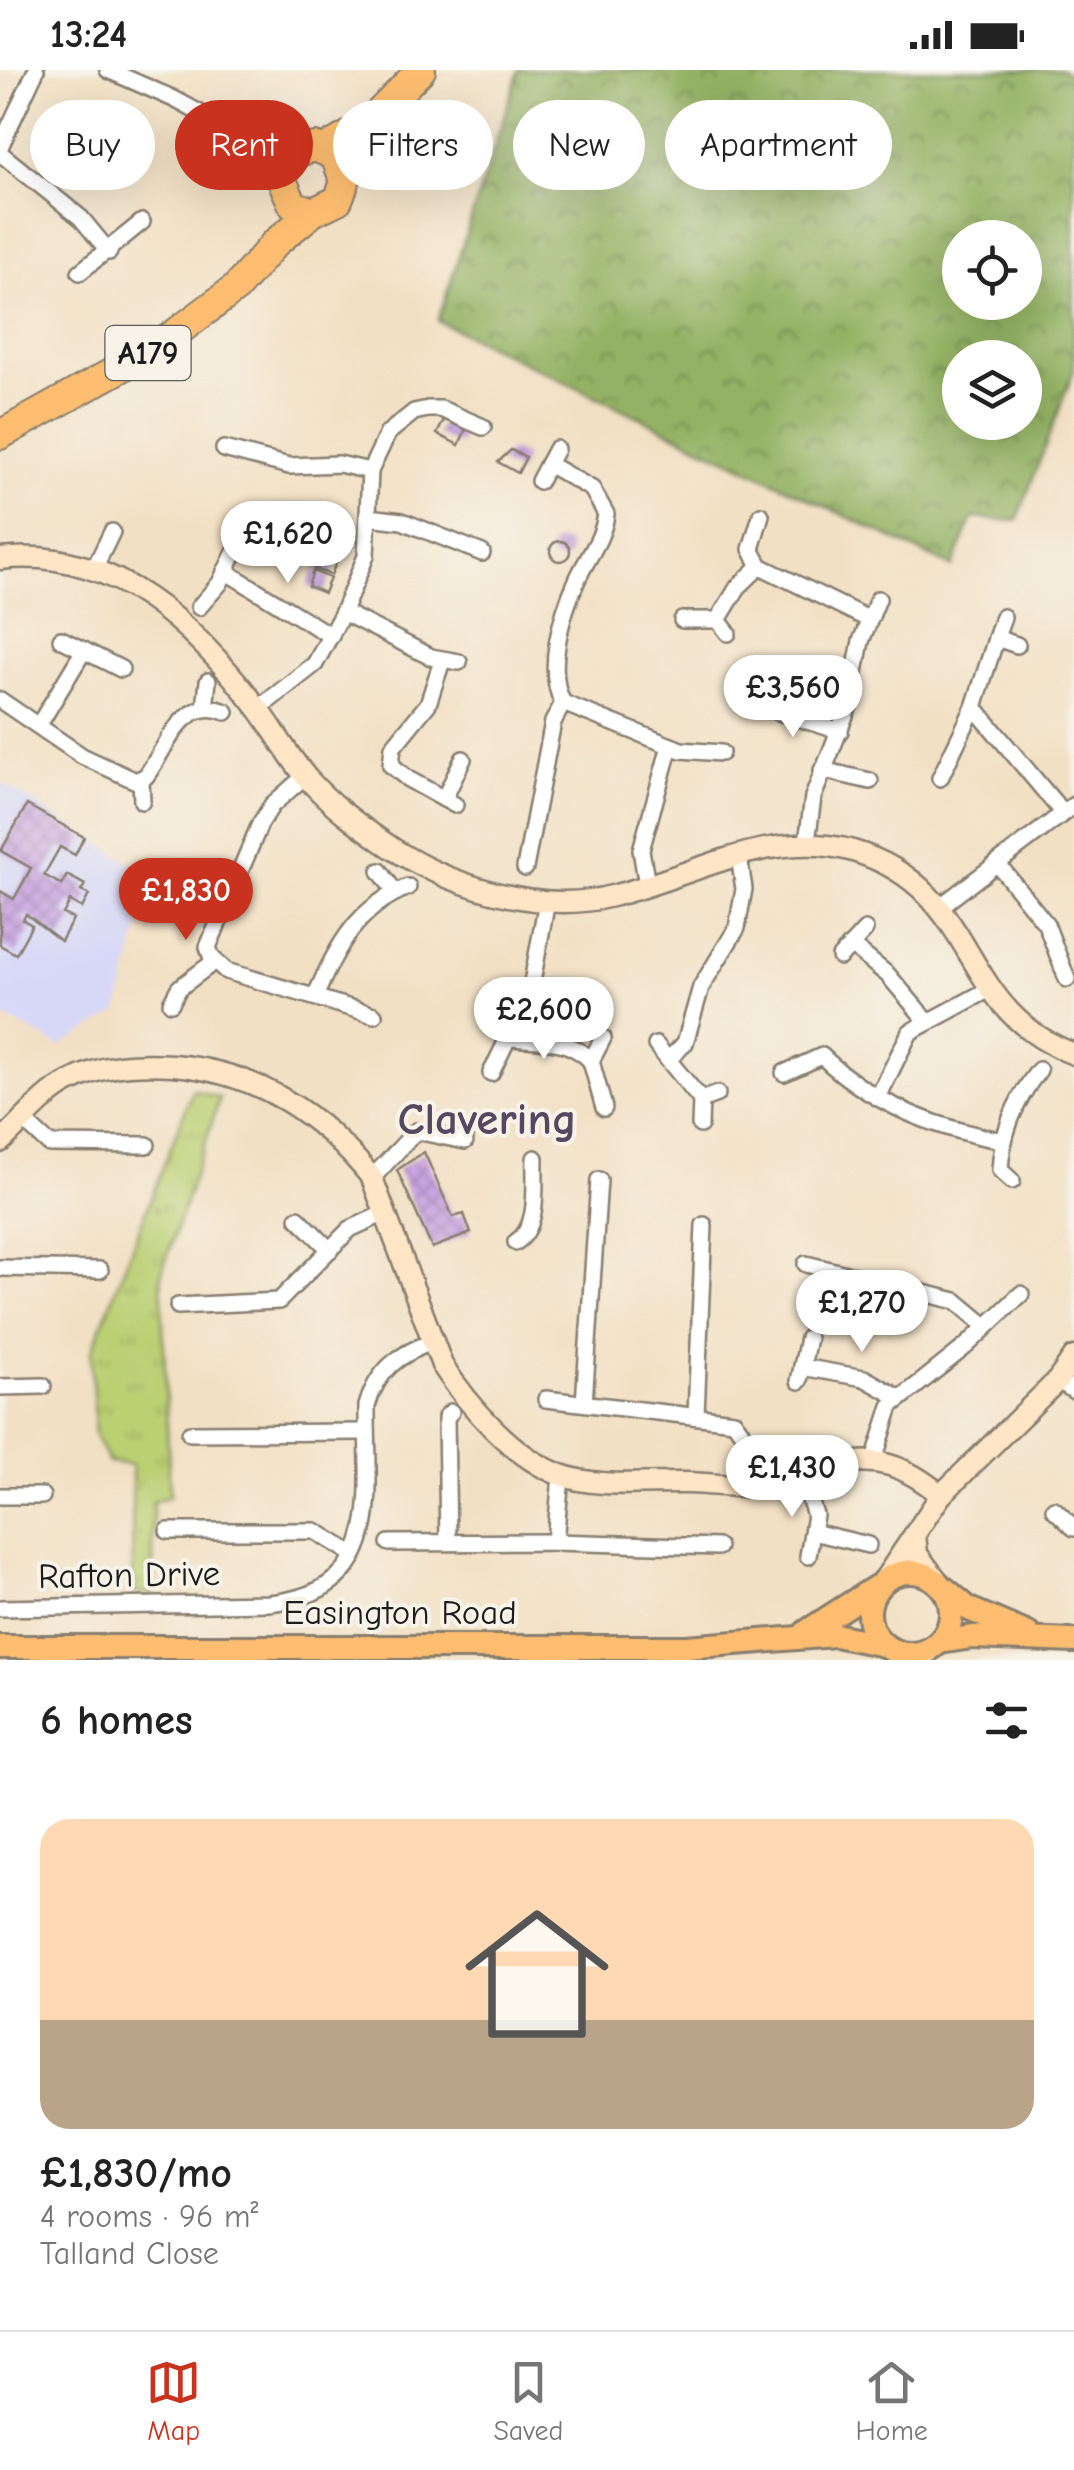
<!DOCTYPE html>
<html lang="en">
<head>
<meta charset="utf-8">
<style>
	:root { --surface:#fff; --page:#f6f6f6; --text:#222; --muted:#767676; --line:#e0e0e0; --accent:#c8321e }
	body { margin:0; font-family:"Comic Neue",sans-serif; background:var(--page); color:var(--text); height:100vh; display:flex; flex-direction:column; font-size:38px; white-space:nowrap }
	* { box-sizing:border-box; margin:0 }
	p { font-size:32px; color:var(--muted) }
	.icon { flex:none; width:55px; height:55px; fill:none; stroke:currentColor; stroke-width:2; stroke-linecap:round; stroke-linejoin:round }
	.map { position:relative; height:1590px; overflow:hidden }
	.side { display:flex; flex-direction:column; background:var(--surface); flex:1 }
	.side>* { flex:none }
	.guide { position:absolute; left:30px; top:30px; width:1015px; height:90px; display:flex; gap:20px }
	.fabs { position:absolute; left:942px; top:150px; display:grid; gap:20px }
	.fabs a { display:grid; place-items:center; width:100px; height:100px; border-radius:50%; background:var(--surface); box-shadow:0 10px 40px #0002; font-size:50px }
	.price { position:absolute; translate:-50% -85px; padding:0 22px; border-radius:35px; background:#fff; color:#222; font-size:32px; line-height:65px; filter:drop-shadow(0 2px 5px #0008) }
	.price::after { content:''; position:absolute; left:50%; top:60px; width:30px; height:22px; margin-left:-15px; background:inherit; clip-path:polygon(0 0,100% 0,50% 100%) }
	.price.current { background:var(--accent); color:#fff }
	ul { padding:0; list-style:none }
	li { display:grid; align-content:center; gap:20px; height:530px; padding:0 40px }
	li+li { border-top:2px solid var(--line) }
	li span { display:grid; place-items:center; height:310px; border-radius:30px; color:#555 }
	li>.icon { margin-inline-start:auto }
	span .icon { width:180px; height:180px; fill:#fffc; stroke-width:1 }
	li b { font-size:42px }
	h2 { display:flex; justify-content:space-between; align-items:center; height:120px; padding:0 40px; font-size:42px }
	.tag { padding:0 35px; border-radius:45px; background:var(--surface); box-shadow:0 10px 40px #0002; font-size:35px; line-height:90px }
	.tag.current { background:var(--accent); color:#fff }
	.status { display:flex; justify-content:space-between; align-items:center; height:70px; padding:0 50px; background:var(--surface); direction:ltr }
	.status svg { height:28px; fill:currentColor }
	.dock { display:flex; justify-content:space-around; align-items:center; height:140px; border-top:2px solid var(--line); background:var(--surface); font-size:28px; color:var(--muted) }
	.dock a { display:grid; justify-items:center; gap:5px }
	.dock .current { color:var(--accent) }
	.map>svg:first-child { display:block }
	.built { fill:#d7d7f8 }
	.grass { fill:url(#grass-tufts); stroke:#6c7648; stroke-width:2.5 }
	.forest { fill:url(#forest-crowns); stroke:#586740; stroke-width:2.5; fill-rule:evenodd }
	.building { fill:url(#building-cross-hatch) }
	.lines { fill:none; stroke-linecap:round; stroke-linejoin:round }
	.street-casing { stroke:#877e70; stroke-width:20 }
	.secondary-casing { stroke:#877e70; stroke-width:25 }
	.primary-casing { stroke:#877e70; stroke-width:28 }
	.highway-casing { stroke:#877e70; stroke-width:32 }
	.street { stroke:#fff; stroke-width:15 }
	.secondary { stroke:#fee5c5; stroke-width:20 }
	.primary { stroke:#fcbd6f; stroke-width:22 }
	.highway { stroke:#fcbd6f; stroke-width:28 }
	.labels { text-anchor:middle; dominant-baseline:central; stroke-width:8; stroke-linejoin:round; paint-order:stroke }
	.shield { fill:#f7f3e8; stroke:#5e5c59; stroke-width:2.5 }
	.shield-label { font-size:32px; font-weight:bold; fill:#1c1c1c }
	.street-label { font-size:35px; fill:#1c1c1c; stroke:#f7f3e8 }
	.district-label { font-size:45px; font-weight:bold; fill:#574861; stroke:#f7f3e8 }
</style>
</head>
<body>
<div class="status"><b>13:24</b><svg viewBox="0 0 49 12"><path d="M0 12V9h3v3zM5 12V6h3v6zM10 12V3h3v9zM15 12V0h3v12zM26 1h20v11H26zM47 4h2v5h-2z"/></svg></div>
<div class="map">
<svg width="1074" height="1590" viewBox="0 0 1074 1590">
	<defs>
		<pattern id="grass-tufts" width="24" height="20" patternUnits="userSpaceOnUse" patternTransform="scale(2.5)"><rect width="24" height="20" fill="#bbcf73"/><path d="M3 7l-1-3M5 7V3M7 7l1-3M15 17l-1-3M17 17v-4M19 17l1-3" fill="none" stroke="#a0b163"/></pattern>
		<pattern id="forest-crowns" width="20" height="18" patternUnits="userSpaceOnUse" patternTransform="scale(2.5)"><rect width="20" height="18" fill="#94b265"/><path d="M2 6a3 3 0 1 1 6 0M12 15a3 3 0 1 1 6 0" fill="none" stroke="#789052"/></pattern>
		<pattern id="building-cross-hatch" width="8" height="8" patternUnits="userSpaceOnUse" patternTransform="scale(2.5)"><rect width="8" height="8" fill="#c49be0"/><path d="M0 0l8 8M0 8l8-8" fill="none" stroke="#9e7eb5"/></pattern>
	</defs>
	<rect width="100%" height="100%" fill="#f7f3e8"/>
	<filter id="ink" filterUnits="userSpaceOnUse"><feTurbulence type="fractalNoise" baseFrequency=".01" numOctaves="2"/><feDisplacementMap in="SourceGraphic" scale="20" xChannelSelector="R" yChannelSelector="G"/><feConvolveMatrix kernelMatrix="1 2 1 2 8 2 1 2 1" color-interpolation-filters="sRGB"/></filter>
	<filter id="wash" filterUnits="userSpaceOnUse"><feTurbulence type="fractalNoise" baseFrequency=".0048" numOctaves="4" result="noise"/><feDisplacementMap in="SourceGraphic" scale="40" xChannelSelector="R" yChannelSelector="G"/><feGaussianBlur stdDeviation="2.25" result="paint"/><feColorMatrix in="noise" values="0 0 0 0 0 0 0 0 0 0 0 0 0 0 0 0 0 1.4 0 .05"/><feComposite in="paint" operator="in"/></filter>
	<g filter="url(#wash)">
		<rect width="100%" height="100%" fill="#f2e0c4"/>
		<path class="built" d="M0 712 152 806 118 942 60 976 0 945Z"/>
		<path class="grass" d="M193 1020 220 1028 161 1205 170 1426 153 1432V1524L133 1522 132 1395 108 1392 95 1365 91 1283Z"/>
		<path class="forest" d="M519 0H1062L1074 7V300L1017 451 973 448 952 497 438 251ZM960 168H1025V232H960ZM960 288H1025V352H960Z"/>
		<g id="blocks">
			<g class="building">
				<path d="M445 348 466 359 459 375 437 364Z"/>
				<path d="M511 380 526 387 518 403 498 392Z"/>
				<circle cx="560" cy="481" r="10"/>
				<path d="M319 476 340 483 331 505 315 499Z"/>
				<path d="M313 501 330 508 324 523 308 516Z"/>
				<path d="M27 735 84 767 75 785 60 777 44 805 62 815 67 805 85 815 81 821 89 825 82 838 70 831 63 844 73 849 61 871 26 844 23 850 32 855 16 884 0 875V821L14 829 31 798 1 781Z"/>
				<path d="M424 1082 453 1147 464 1144 471 1163 432 1178 397 1100Z"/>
			</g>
		</g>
	</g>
	<g filter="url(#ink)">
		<use href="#blocks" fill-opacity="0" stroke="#877e70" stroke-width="2.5"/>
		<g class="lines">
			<defs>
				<g id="street">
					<path d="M108 0 174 29 261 76 300 81"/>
					<path d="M0 77 36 0"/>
					<path d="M0 83 81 148 109 182"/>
					<path d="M80 202 142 152"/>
					<path d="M224 379 289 396 339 394 370 401"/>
					<path d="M548 394 592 419 606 444C603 470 587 487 577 510 562 543 545 599 563 633L681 680 721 683"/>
					<path d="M539 411 556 379"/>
					<path d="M761 445 751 479 760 496 868 549"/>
					<path d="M369 447 402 451 482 483"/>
					<path d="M94 499 112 462"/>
					<path d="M225 501 331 566"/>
					<path d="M199 537 220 513 246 459"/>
					<path d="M343 542 366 486 370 401 388 363 414 342 428 339H441L483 357"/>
					<path d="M1003 547 974 637 1063 743"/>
					<path d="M682 550H718L728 563"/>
					<path d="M718 550 738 517 760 496"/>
					<path d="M996 568 1017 575"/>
					<path d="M61 569 121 599"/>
					<path d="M442 591 428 634 393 677 391 695 408 709 455 735"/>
					<path d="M0 630 82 686 136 711 146 706C167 678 182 624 226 642"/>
					<path d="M759 636 840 661"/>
					<path d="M205 638 208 611"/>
					<path d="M258 639 315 594 343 542 431 587 459 592"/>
					<path d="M40 653 84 580"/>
					<path d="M822 700 870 711"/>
					<path d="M305 706 272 735 260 754 208 877 212 888 226 901 374 945"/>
					<path d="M940 708 974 637"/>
					<path d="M141 710 142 731"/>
					<path d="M444 729 463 689"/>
					<path d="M807 772 813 727 848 638 861 571 878 529"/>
					<path d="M997 793 1046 854 1067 909"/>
					<path d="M525 798 553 652 563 633"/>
					<path d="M380 801 395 822"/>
					<path d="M647 815 641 780 670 676"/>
					<path d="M941 836 1074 735"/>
					<path d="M851 875 888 905 926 950"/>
					<path d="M840 887 865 860"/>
					<path d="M316 925C336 877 358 837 408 817"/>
					<path d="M171 933 179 918 215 891"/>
					<path d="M511 968C541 971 568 967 591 991"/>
					<path d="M603 968 591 991 604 1038"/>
					<path d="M656 975 701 1030"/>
					<path d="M668 990 685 973 701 917 737 858 744 819 739 786"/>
					<path d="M491 1003 530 923 547 831"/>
					<path d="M784 1003 822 986C871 1034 939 1059 1004 1071"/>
					<path d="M879 1025 910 962 988 920"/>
					<path d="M24 1051 49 1074 147 1075"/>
					<path d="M700 1055 701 1030 717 1024"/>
					<path d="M372 1108 416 1061 465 1071"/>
					<path d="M1012 1111 1000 1100C1002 1062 1015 1030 1039 1000"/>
					<path d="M298 1148 330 1180"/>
					<path d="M516 1172C540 1157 534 1115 535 1088"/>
					<path d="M806 1194 956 1231 986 1256"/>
					<path d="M0 1198 100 1200"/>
					<path d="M178 1236 279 1231 350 1159 387 1142"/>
					<path d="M802 1297 864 1308 898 1327"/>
					<path d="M1058 1310 1074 1321"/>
					<path d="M799 1311 808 1268"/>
					<path d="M0 1317 43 1316"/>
					<path d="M546 1329 734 1351 746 1368 742 1415"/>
					<path d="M584 1333 599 1110"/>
					<path d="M696 1345 704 1155"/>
					<path d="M190 1363 367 1362"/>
					<path d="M874 1390 891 1336 965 1277 1021 1224"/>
					<path d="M803 1410 815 1445 808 1486"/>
					<path d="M0 1426H42"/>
					<path d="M1054 1439 1074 1458"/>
					<path d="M168 1461H315L353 1484"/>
					<path d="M813 1462 868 1475"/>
					<path d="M448 1472 446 1347 451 1342"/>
					<path d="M555 1472 561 1406"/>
					<path d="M389 1473 555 1472 718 1477"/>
					<path d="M0 1538 269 1533C389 1521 366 1423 367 1336 377 1300 399 1284 432 1272"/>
				</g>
				<g id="secondary">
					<path d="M0 489C114 475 196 557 260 641 276 663 290 689 308 709 330 734 356 753 383 772 444 815 539 845 612 826 691 807 771 757 853 781 983 820 954 940 1074 984"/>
					<path d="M0 1072C21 1054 44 1024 69 1012 103 994 136 993 173 995 257 1002 320 1043 372 1108L442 1295C469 1336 512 1386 558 1404 595 1419 649 1412 688 1413 720 1414 756 1420 787 1415 803 1413 816 1403 830 1398 874 1382 907 1397 941 1425"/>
					<path d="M915 1464 917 1484 937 1510"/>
					<path d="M884 1510 941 1425 1058 1310 1074 1287"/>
					<path d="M921 1590 932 1578"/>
				</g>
				<g id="primary">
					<circle cx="910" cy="1543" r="41"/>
					<path d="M945 1519 969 1539 1028 1564"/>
					<path d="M806 1562 876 1517"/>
					<path d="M940 1572 972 1567 1074 1571"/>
					<path d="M0 1577H686L835 1565 884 1575"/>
				</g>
				<g id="highway">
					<path d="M325 79 368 54 421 0"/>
					<path d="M0 365 153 280 236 218 275 173 313 142 338 130 345 112 335 86 315 77 296 83 281 108 293 135 313 142"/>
				</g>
			</defs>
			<use href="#street" class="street-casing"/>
			<use href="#secondary" class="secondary-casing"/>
			<use href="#primary" class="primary-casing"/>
			<use href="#highway" class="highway-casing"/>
			<use href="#street" class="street"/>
			<use href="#secondary" class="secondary"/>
			<use href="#primary" class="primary"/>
			<use href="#highway" class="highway"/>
		</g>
	</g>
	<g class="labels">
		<rect class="shield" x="105.5" y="256" width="85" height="54" rx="8"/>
		<g class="shield-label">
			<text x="148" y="283">A179</text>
		</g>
		<g class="street-label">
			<text transform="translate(129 1505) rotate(-1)">Rafton Drive</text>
			<text x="400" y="1542">Easington Road</text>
		</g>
		<g class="district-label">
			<text x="487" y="1049">Clavering</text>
		</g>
	</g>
</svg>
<div class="fabs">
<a><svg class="icon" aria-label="locate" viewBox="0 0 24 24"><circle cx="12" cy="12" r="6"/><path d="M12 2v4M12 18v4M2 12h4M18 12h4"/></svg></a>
<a><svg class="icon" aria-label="layers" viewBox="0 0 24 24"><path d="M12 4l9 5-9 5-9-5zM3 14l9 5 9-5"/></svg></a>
</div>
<b class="price" style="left:288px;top:516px">£1,620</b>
<b class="price" style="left:793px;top:670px">£3,560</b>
<b class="price current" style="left:186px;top:873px">£1,830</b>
<b class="price" style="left:544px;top:992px">£2,600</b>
<b class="price" style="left:862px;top:1285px">£1,270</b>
<b class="price" style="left:792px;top:1450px">£1,430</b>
<div class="guide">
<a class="tag">Buy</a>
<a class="tag current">Rent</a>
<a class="tag">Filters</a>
<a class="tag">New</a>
<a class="tag">Apartment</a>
</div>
</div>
<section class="side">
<h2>6 homes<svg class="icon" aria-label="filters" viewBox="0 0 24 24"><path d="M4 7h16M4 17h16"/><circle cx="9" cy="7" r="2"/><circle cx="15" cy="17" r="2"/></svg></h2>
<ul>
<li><span style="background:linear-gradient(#ffd9b3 65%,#b9a48a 0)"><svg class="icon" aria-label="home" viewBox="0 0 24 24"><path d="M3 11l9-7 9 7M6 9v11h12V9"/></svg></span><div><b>£1,830/mo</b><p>4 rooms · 96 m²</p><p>Talland Close</p></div></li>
</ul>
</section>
<nav class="dock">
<a class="current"><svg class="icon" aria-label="map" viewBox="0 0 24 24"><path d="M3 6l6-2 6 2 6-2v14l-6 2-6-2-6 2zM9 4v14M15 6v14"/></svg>Map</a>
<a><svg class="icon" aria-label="saved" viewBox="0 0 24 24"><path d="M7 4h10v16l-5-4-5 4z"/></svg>Saved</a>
<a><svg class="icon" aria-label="home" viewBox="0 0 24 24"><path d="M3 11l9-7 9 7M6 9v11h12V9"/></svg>Home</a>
</nav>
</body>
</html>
